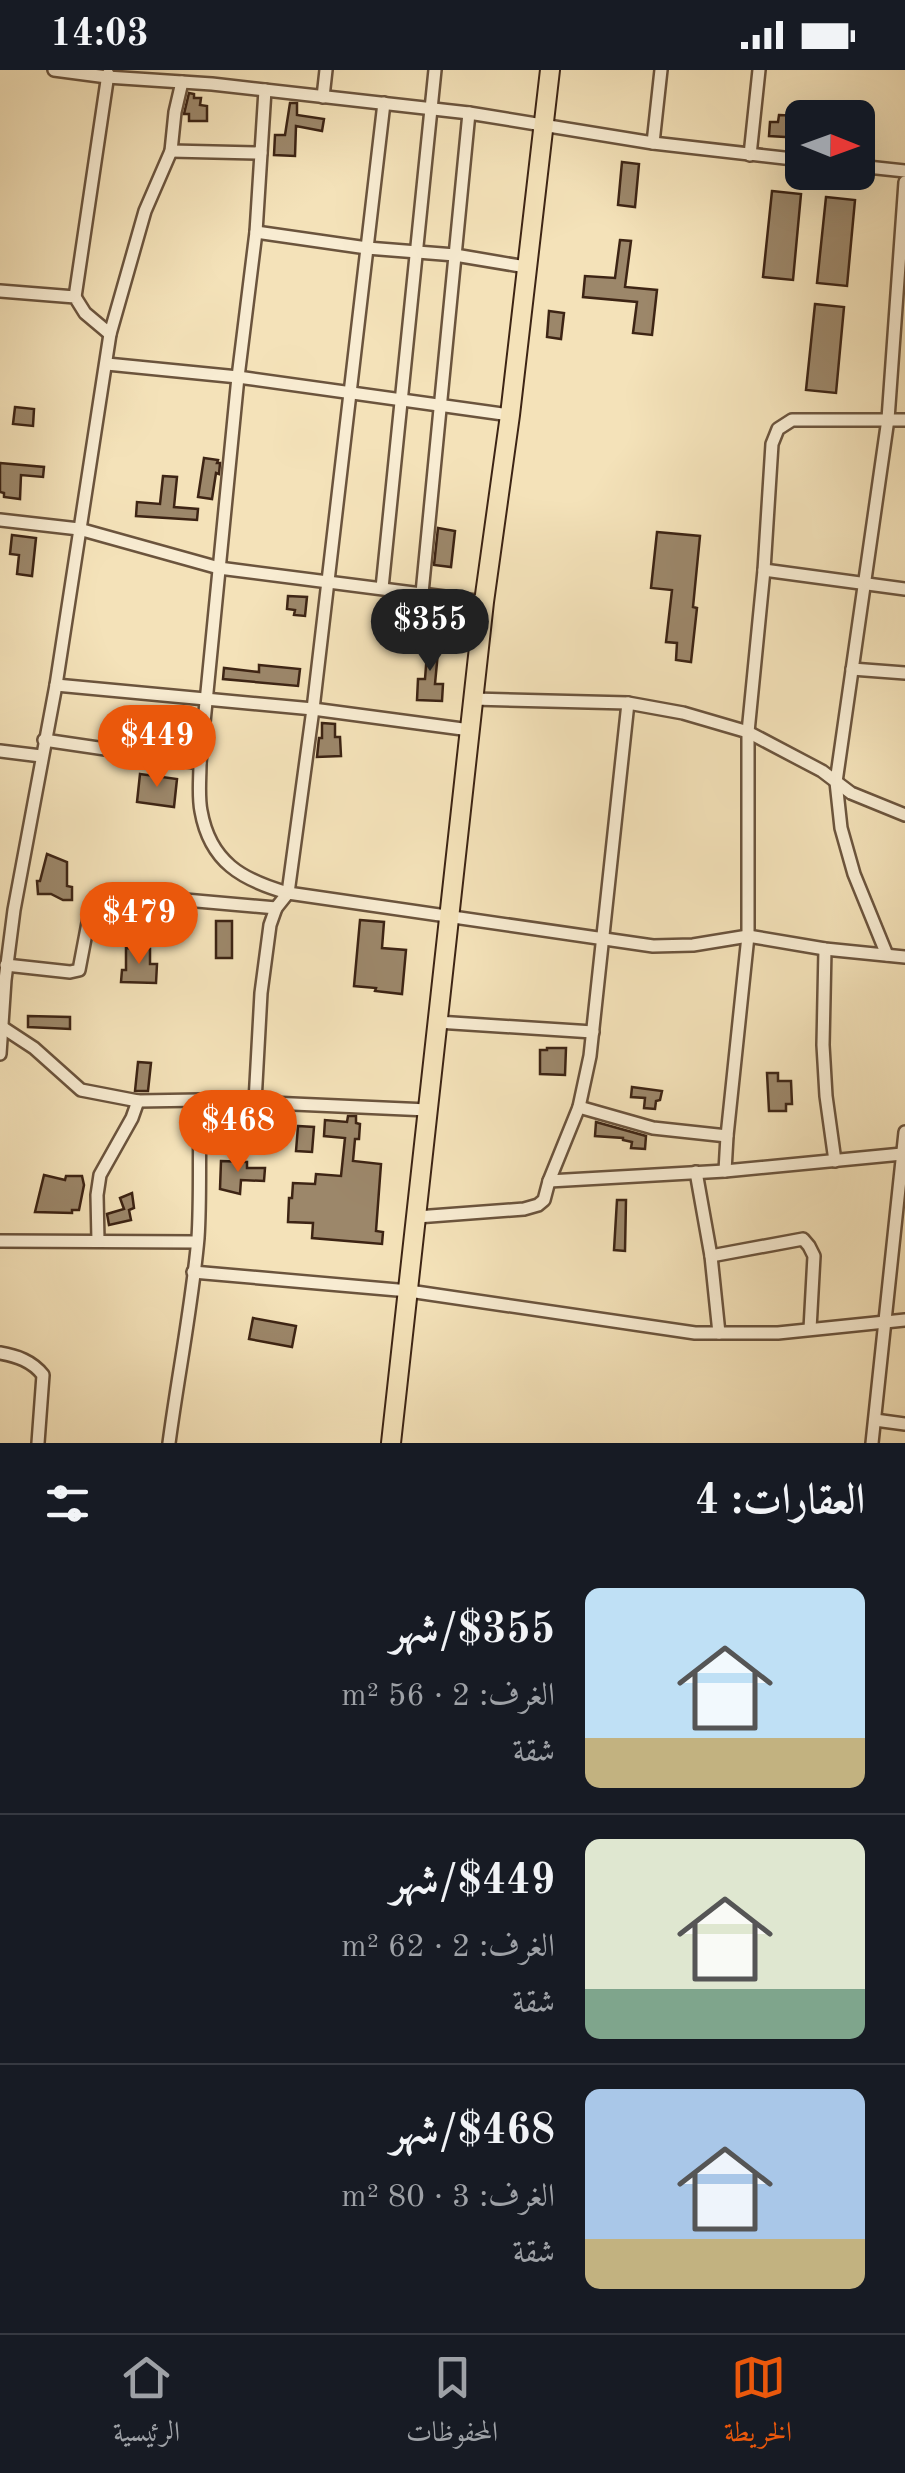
<!DOCTYPE html>
<html lang="ar">
<head>
<meta charset="utf-8">
<style>
	:root { --surface:#171b24; --page:#20242c; --text:#f1f3f6; --muted:#9ea1a6; --line:#363941; --accent:#ea580c }
	body { margin:0; font-family:"Old Standard TT",Amiri,serif; background:var(--page); color:var(--text); direction:rtl; height:100vh; display:flex; flex-direction:column; font-size:38px; white-space:nowrap }
	* { box-sizing:border-box; margin:0 }
	p { font-size:32px; color:var(--muted) }
	.icon { flex:none; width:55px; height:55px; fill:none; stroke:currentColor; stroke-width:2; stroke-linecap:round; stroke-linejoin:round }
	.map { position:relative; height:1373px; overflow:hidden; direction:ltr }
	.side { display:flex; flex-direction:column; background:var(--surface); flex:1 }
	.side>* { flex:none }
	.needle { width:65px; rotate:91deg }
	.fabs { position:absolute; left:785px; top:30px; display:grid; gap:20px }
	.fabs a { display:grid; place-items:center; width:90px; height:90px; border-radius:15px; background:var(--surface); box-shadow:0 10px 40px #0002; font-size:50px }
	.price { position:absolute; translate:-50% -85px; padding:0 22px; border-radius:35px; background:var(--accent); color:#fff; font-size:32px; line-height:65px; filter:drop-shadow(0 2px 5px #0008) }
	.price::after { content:''; position:absolute; left:50%; top:60px; width:30px; height:22px; margin-left:-15px; background:inherit; clip-path:polygon(0 0,100% 0,50% 100%) }
	.price.selected { background:#222; color:#fff }
	ul { padding:0; list-style:none }
	li { display:flex; align-items:center; gap:30px; height:250px; padding:0 40px }
	li+li { border-top:2px solid var(--line) }
	li span { display:grid; place-items:center; flex:none; width:280px; height:200px; border-radius:15px; color:#555 }
	li>.icon { margin-inline-start:auto }
	span .icon { width:120px; height:120px; fill:#fffc; stroke-width:1 }
	li b { font-size:42px }
	h2 { display:flex; justify-content:space-between; align-items:center; height:120px; padding:0 40px; font-size:42px }
	.status { display:flex; justify-content:space-between; align-items:center; height:70px; padding:0 50px; background:var(--surface); direction:ltr }
	.status svg { height:28px; fill:currentColor }
	.dock { display:flex; justify-content:space-around; align-items:center; height:140px; border-top:2px solid var(--line); background:var(--surface); font-size:28px; color:var(--muted) }
	.dock a { display:grid; justify-items:center; gap:5px }
	.dock .selected { color:var(--accent) }
	.map>svg:first-child { display:block }
	.building { fill:#9c876a; stroke:#3d2414; stroke-width:2.5 }
	.lines { fill:none; stroke-linecap:round; stroke-linejoin:round }
	.minor-casing { stroke:#6b543d; stroke-width:16 }
	.trunk-casing { stroke:#3d2414; stroke-width:22 }
	.minor { stroke:#f8ecd2; stroke-width:11 }
	.trunk { stroke:#f4e2b9; stroke-width:18 }
</style>
</head>
<body>
<div class="status"><b>14:03</b><svg viewBox="0 0 49 12"><path d="M0 12V9h3v3zM5 12V6h3v6zM10 12V3h3v9zM15 12V0h3v12zM26 1h20v11H26zM47 4h2v5h-2z"/></svg></div>
<div class="map">
<svg width="905" height="1373" viewBox="0 0 905 1373">
	<rect width="100%" height="100%" fill="#f4e2b9"/>
	<filter id="stains"><feTurbulence type="fractalNoise" baseFrequency=".002" numOctaves="4"/><feColorMatrix values="0 0 0 0 .2 0 0 0 0 .09 0 0 0 0 .02 0 0 0 .5 -.17"/></filter>
	<radialGradient id="worn" r=".72"><stop offset=".6" stop-color="#630" stop-opacity="0"/><stop offset="1" stop-color="#630" stop-opacity=".3"/></radialGradient>
	<g class="building">
		<path d="M189 23 194 24V28H201L200 35 207 36V51H189V44H184Z"/>
		<path d="M290 33H297V45L324 49 322 61 296 56 295 86 274 85 275 65H285Z"/>
		<path d="M779 45 799 46V52H802V68L769 66 770 52H778Z"/>
		<path d="M622 92 639 94 635 137 618 135Z"/>
		<path d="M772 121 801 124 793 210 763 207Z"/>
		<path d="M826 127 855 130 847 216 817 213Z"/>
		<path d="M620 170 631 171 625 217 657 220 652 265 633 263 637 232 583 227 585 206 615 208Z"/>
		<path d="M815 234 844 237 836 323 806 320Z"/>
		<path d="M549 241 564 243 561 269 547 267Z"/>
		<path d="M15 337 34 339 33 356 13 354Z"/>
		<path d="M204 388 218 390 217 393H220L219 404 216 403 212 429 198 427Z"/>
		<path d="M0 393 44 397 43 407 21 405 20 429 4 427V423L0 422Z"/>
		<path d="M163 406 177 407 174 437 198 439 197 450 136 446 137 432 160 434Z"/>
		<path d="M438 458 455 461 451 497 434 495Z"/>
		<path d="M657 462 700 466 693 537 697 538 691 592 676 590 677 573 666 572 672 520 651 518Z"/>
		<path d="M12 465 36 468 32 506 17 504 19 485 10 484Z"/>
		<path d="M288 526 307 527 305 546 294 545 295 540 287 539Z"/>
		<path d="M422 569 439 571 435 614H443L442 631 417 630 418 609H425L427 583H421Z"/>
		<path d="M259 595 300 599 298 616 223 609 224 598 259 602Z"/>
		<path d="M322 653 335 654V667H340L341 686 317 687 319 668H322Z"/>
		<path d="M140 704 177 709 174 737 137 732Z"/>
		<path d="M47 784 67 792V816L72 817V830H63L51 824H38L37 811H40Z"/>
		<path d="M360 850 384 852 382 878 406 880 402 924 375 921 376 918 354 916Z"/>
		<rect x="216" y="851" width="16" height="37"/>
		<path d="M126 878 150 879V894H157L156 913 121 912 122 900H126Z"/>
		<path d="M28 946 70 947V959L28 957Z"/>
		<path d="M547 978H566L565 1005 540 1004V980H547Z"/>
		<path d="M138 992 151 993 148 1021H135Z"/>
		<path d="M767 1003H778V1011H791L792 1034H786V1041H769Z"/>
		<path d="M632 1017 662 1021 660 1030 656 1031 655 1039 644 1038 645 1028 631 1027Z"/>
		<path d="M348 1046H356V1053L360 1054 359 1069H355L353 1091 381 1094 376 1161 383 1162 382 1174 312 1168 313 1153 288 1152 289 1128H292L293 1113 315 1114 316 1104 341 1106 345 1068 324 1066 325 1050 347 1052Z"/>
		<path d="M596 1052 646 1066 645 1079 631 1078 632 1072 623 1070V1068L595 1066Z"/>
		<path d="M298 1056 314 1057 312 1082 296 1081Z"/>
		<path d="M221 1091 247 1092V1098H265L264 1111 241 1110 240 1124 220 1119Z"/>
		<path d="M44 1105 65 1110 66 1106H82L84 1115 79 1140H72V1143L35 1142Z"/>
		<path d="M132 1123 134 1138 129 1140 131 1150 109 1155 107 1144 124 1139 120 1128Z"/>
		<path d="M617 1130H626L625 1181 614 1180Z"/>
		<path d="M253 1248 296 1256 292 1277 249 1269Z"/>
	</g>
	<g class="lines">
		<defs>
			<g id="minor">
				<path d="M54 0 107 7 212 14 469 43 653 73 802 90"/>
				<path d="M265 20 256 162 238 307 200 693C200 709 198 726 201 741 210 792 242 810 288 823L653 876 693 875 748 866 825 879 905 887"/>
				<path d="M323 27 326 0"/>
				<path d="M653 73 661 0"/>
				<path d="M171 81 261 83"/>
				<path d="M750 85 759 0"/>
				<path d="M858 96 905 101"/>
				<path d="M256 162 367 178 455 185 526 197"/>
				<path d="M0 221 75 227 85 243 110 264"/>
				<path d="M75 227 108 4"/>
				<path d="M107 294 238 307 510 345"/>
				<path d="M0 450 79 459 219 498 484 532"/>
				<path d="M764 500 905 519"/>
				<path d="M382 518 435 0"/>
				<path d="M422 523 469 43"/>
				<path d="M852 599 905 603"/>
				<path d="M56 615 313 639 470 660"/>
				<path d="M473 629 628 633 683 643 748 662 822 701 851 723 905 745"/>
				<path d="M44 670 200 693"/>
				<path d="M0 681 41 686"/>
				<path d="M825 879 823 975 826 1026 835 1091"/>
				<path d="M887 885 854 804 841 758 836 712 888 349 905 112"/>
				<path d="M6 895 70 902 79 900 91 837C100 822 115 825 129 825L276 838"/>
				<path d="M437 952 593 962"/>
				<path d="M2 957 34 978 81 1020 138 1031 201 1030 428 1040"/>
				<path d="M0 984 5 910 14 840 56 615 110 264 145 141 171 81 175 42 182 12"/>
				<path d="M255 1032 261 923 270 855 276 838 288 823 313 639 384 33"/>
				<path d="M579 1037 653 1058 727 1066"/>
				<path d="M725 1101 727 1066 748 866V662L764 500 772 374 778 359 792 350H905"/>
				<path d="M696 1102 711 1186 719 1263"/>
				<path d="M549 1111 725 1101 902 1084"/>
				<path d="M417 1147 524 1139 538 1135 544 1130 549 1111 579 1037 590 986 628 633"/>
				<path d="M0 1171 197 1172"/>
				<path d="M98 1171 97 1125 100 1105 132 1048 138 1031"/>
				<path d="M711 1186 803 1169 809 1176 814 1186 810 1259"/>
				<path d="M193 1202 409 1221 695 1263H778L905 1250"/>
				<path d="M0 1283C17 1286 32 1291 43 1305L38 1373"/>
				<path d="M875 1350 905 1354"/>
				<path d="M169 1373C178 1305 192 1236 198 1168 201 1122 198 1076 201 1030"/>
				<path d="M872 1373 905 1062"/>
			</g>
			<path id="trunk" d="M391 1373 484 532 510 345 550 0"/>
		</defs>
		<use href="#minor" class="minor-casing"/>
		<use href="#trunk" class="trunk-casing"/>
		<use href="#minor" class="minor"/>
		<use href="#trunk" class="trunk"/>
	</g>
	<rect width="100%" height="100%" filter="url(#stains)"/>
	<rect width="100%" height="100%" fill="url(#worn)"/>
</svg>
<div class="fabs">
<a><svg class="needle" viewBox="-14 -14 28 28"><path d="M0-13l5 13h-10z" fill="#e53935"/><path d="M0 13l5-13h-10z" fill="#9ea1a6"/></svg></a>
</div>
<b class="price selected" style="left:430px;top:604px">$355</b>
<b class="price" style="left:157px;top:720px">$449</b>
<b class="price" style="left:139px;top:897px">$479</b>
<b class="price" style="left:238px;top:1105px">$468</b>
</div>
<section class="side">
<h2>العقارات: 4<svg class="icon" aria-label="filters" viewBox="0 0 24 24"><path d="M4 7h16M4 17h16"/><circle cx="9" cy="7" r="2"/><circle cx="15" cy="17" r="2"/></svg></h2>
<ul>
<li><span style="background:linear-gradient(#bfe0f5 75%,#c2b280 0)"><svg class="icon" aria-label="home" viewBox="0 0 24 24"><path d="M3 11l9-7 9 7M6 9v11h12V9"/></svg></span><div><b>$355/شهر</b><p>الغرف: 2 · 56 m²</p><p>شقة</p></div></li>
<li><span style="background:linear-gradient(#dfe7d0 75%,#7fa58c 0)"><svg class="icon" aria-label="home" viewBox="0 0 24 24"><path d="M3 11l9-7 9 7M6 9v11h12V9"/></svg></span><div><b>$449/شهر</b><p>الغرف: 2 · 62 m²</p><p>شقة</p></div></li>
<li><span style="background:linear-gradient(#a9c7e8 75%,#c2b280 0)"><svg class="icon" aria-label="home" viewBox="0 0 24 24"><path d="M3 11l9-7 9 7M6 9v11h12V9"/></svg></span><div><b>$468/شهر</b><p>الغرف: 3 · 80 m²</p><p>شقة</p></div></li>
</ul>
</section>
<nav class="dock">
<a class="selected"><svg class="icon" aria-label="map" viewBox="0 0 24 24"><path d="M3 6l6-2 6 2 6-2v14l-6 2-6-2-6 2zM9 4v14M15 6v14"/></svg>الخريطة</a>
<a><svg class="icon" aria-label="saved" viewBox="0 0 24 24"><path d="M7 4h10v16l-5-4-5 4z"/></svg>المحفوظات</a>
<a><svg class="icon" aria-label="home" viewBox="0 0 24 24"><path d="M3 11l9-7 9 7M6 9v11h12V9"/></svg>الرئيسية</a>
</nav>
</body>
</html>
